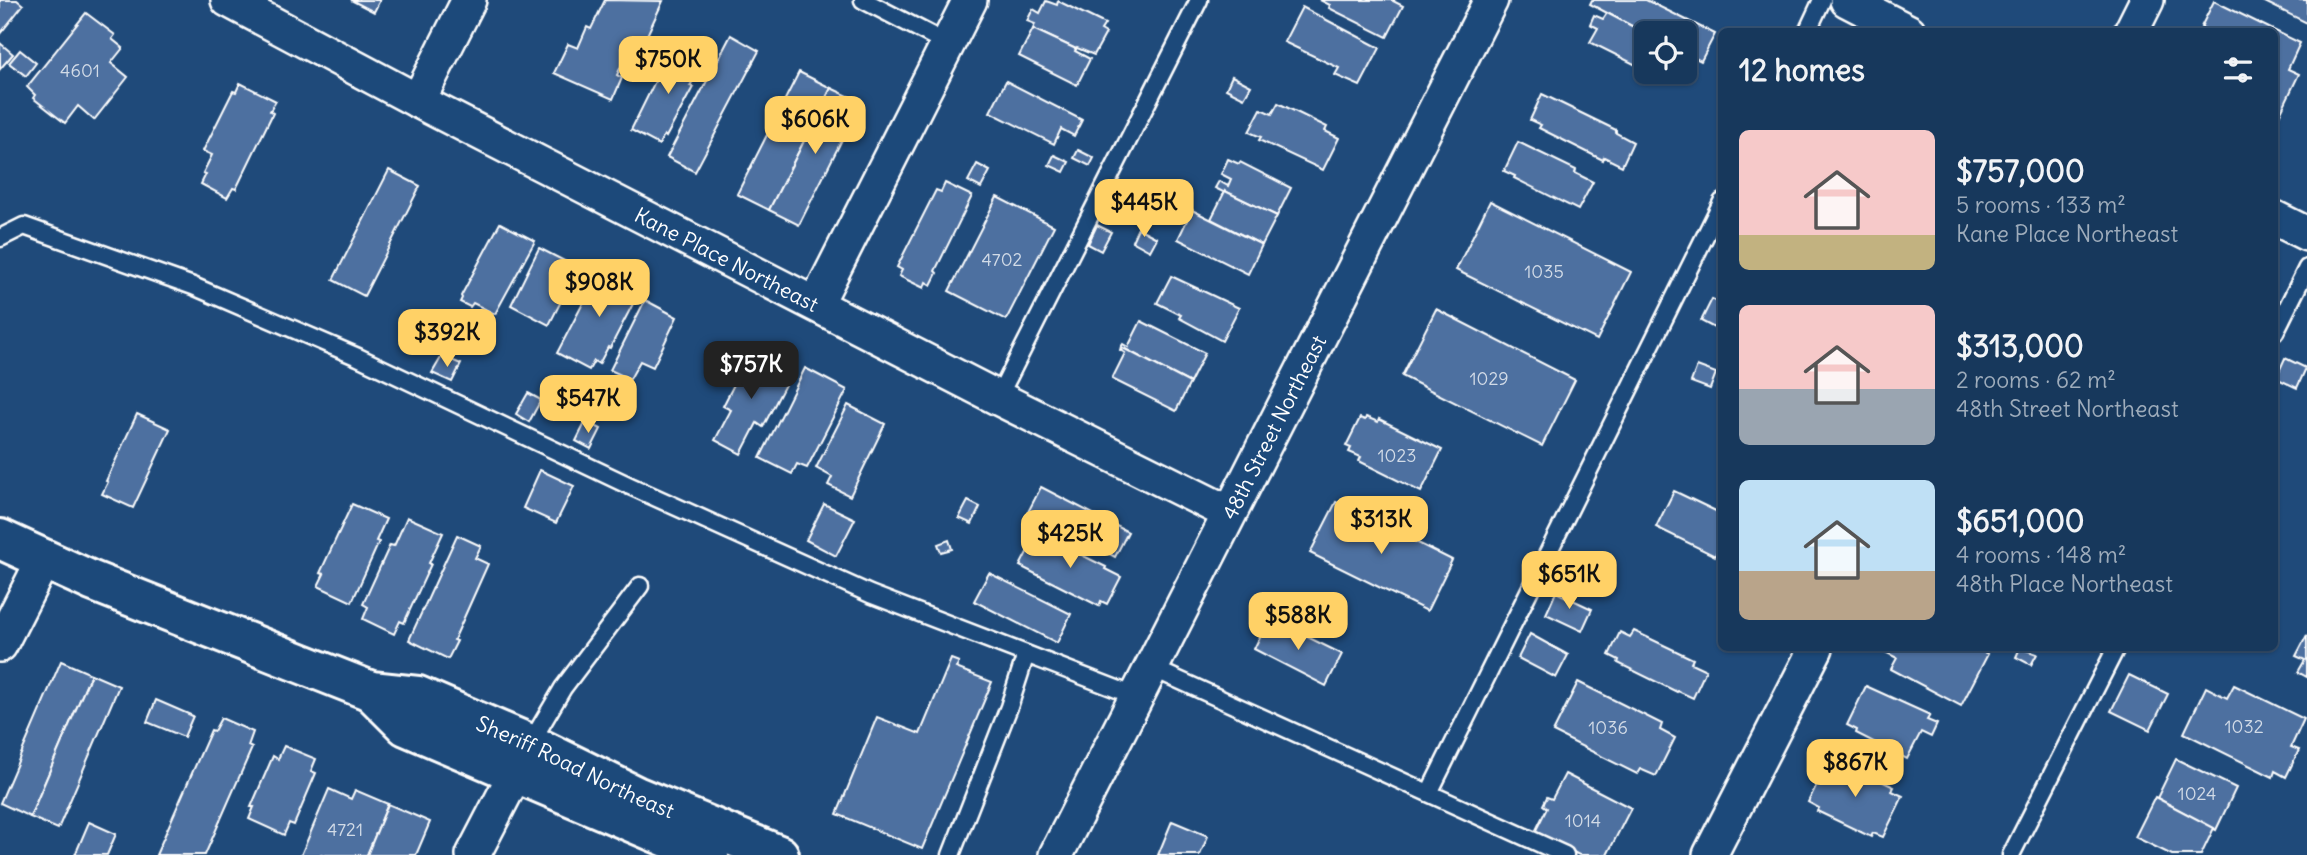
<!DOCTYPE html>
<html lang="en">
<head>
<meta charset="utf-8">
<style>
	:root { --surface:#17385c; --page:#203f62; --text:#f1f3f6; --muted:#9eacbb; --line:#365272; --accent:#ffd166 }
	body { margin:0; font-family:Delius,sans-serif; background:var(--page); color:var(--text); height:100vh; display:flex; flex-direction:column; font-size:26px; white-space:nowrap }
	* { box-sizing:border-box; margin:0 }
	p { font-size:23px; color:var(--muted) }
	.icon { flex:none; width:38px; height:38px; fill:none; stroke:currentColor; stroke-width:2; stroke-linecap:round; stroke-linejoin:round }
	.map { position:relative; flex:1; overflow:hidden }
	.details { position:absolute; left:1718px; top:28px; width:560px; height:623px; display:flex; flex-direction:column; background:var(--surface); border-radius:10px; box-shadow:0 2px 5px #0004,0 0 0 2px var(--line) }
	.details>* { flex:none }
	.tools { position:absolute; left:1634px; top:21px; display:grid; gap:14px }
	.tools a { display:grid; place-items:center; width:63px; height:63px; border-radius:10px; background:var(--surface); box-shadow:0 2px 5px #0004,0 0 0 2px var(--line); font-size:35px }
	.price { position:absolute; translate:-50% -60px; padding:0 16px; border-radius:14px; background:var(--accent); color:#111; font-size:23px; line-height:46px; filter:drop-shadow(0 2px 4px #0008) }
	.price::after { content:''; position:absolute; left:50%; top:42px; width:21px; height:16px; margin-left:-10px; background:inherit; clip-path:polygon(0 0,100% 0,50% 100%) }
	.price.selected { background:#222; color:#fff }
	ul { padding:0; list-style:none }
	li { display:flex; align-items:center; gap:21px; height:175px; padding:0 21px }
	li span { display:grid; place-items:center; flex:none; width:196px; height:140px; border-radius:10px; color:#555 }
	li>.icon { margin-inline-start:auto }
	span .icon { width:84px; height:84px; fill:#fffc; stroke-width:1 }
	li b { font-size:30px }
	h2 { display:flex; justify-content:space-between; align-items:center; height:84px; padding:0 21px; font-size:30px }
	.map>svg:first-child { display:block }
	.building { fill:#4d70a0; stroke:#fff; stroke-width:2 }
	.lines { fill:none; stroke-linecap:round; stroke-linejoin:round }
	.service-casing { stroke:#fff; stroke-width:21 }
	.minor-casing { stroke:#fff; stroke-width:38 }
	.secondary-casing { stroke:#fff; stroke-width:44 }
	.service { stroke:#1f4a7a; stroke-width:16 }
	.minor { stroke:#1f4a7a; stroke-width:33 }
	.secondary { stroke:#1f4a7a; stroke-width:38 }
	.labels { text-anchor:middle; dominant-baseline:central; stroke-width:7; stroke-linejoin:round; paint-order:stroke }
	.number-label { font-size:18px; fill:#d2dbe7 }
	.street-label { font-size:21px; fill:#fff; stroke:#1f4a7a }
</style>
</head>
<body>
<div class="map">
<svg width="2307" height="855" viewBox="0 0 2307 855">
	<rect width="100%" height="100%" fill="#1f4a7a"/>
	<filter id="ink" filterUnits="userSpaceOnUse"><feTurbulence type="fractalNoise" baseFrequency=".0143" numOctaves="2"/><feDisplacementMap in="SourceGraphic" scale="14" xChannelSelector="R" yChannelSelector="G"/><feConvolveMatrix kernelMatrix="1 2 1 2 8 2 1 2 1" color-interpolation-filters="sRGB"/></filter>
	<g filter="url(#ink)">
		<g class="building">
			<path d="M0 0H17L23 5 0 34Z"/>
			<path d="M351 0H380L374 12Z"/>
			<path d="M605 0 663 1 634 63 625 58 617 75 622 78 613 99 554 73 568 44 578 48 587 27 591 29Z"/>
			<path d="M1320 0H1394L1393 1 1403 6 1387 37 1329 8 1330 5Z"/>
			<path d="M1592 0H1646L1715 34 1701 61 1685 53V33L1647 34 1590 4Z"/>
			<path d="M2261 0H2307V23Z"/>
			<path d="M1046 1 1057 5 1058 1 1105 24 1101 30 1106 33 1094 55 1077 48 1076 49 1033 29 1035 24 1027 21 1033 9 1040 13Z"/>
			<path d="M2214 1 2300 43 2288 69 2299 74 2278 118 2275 117V32H2211L2201 27Z"/>
			<path d="M1302 7 1380 48 1360 86 1335 75 1339 68 1284 42Z"/>
			<path d="M86 13 115 35 112 39 123 48 111 63 128 77 94 120 78 106 65 123 33 98 35 95 27 87Z"/>
			<path d="M1607 13 1647 34V49L1638 66 1590 42 1598 28 1590 24 1594 15 1603 19Z"/>
			<path d="M1033 29 1076 49 1075 51 1090 59 1077 85 1019 56Z"/>
			<path d="M731 35 759 51 695 172 667 157Z"/>
			<path d="M0 43 13 54 0 69Z"/>
			<path d="M689 48 706 57 690 86 693 87 666 137 664 135 659 145 631 130 669 53 682 60Z"/>
			<path d="M20 50 36 63 26 76 9 63Z"/>
			<path d="M799 72 831 88 769 210 737 194Z"/>
			<path d="M1232 76 1251 86 1244 98 1226 89Z"/>
			<path d="M1006 81 1082 120 1074 136 1061 129 1054 144 990 112Z"/>
			<path d="M240 83 276 101 270 111 273 113 236 189 233 188 227 198 201 184 206 174 203 173 212 155 203 151 233 91 236 92Z"/>
			<path d="M831 88 861 102 799 225 769 210Z"/>
			<path d="M1542 94 1616 130V133L1633 142 1622 166 1604 157 1603 160 1539 128 1541 125 1530 120Z"/>
			<path d="M1278 103 1327 127 1325 131 1339 138 1323 170 1259 140 1261 137 1249 132 1261 109 1272 114Z"/>
			<path d="M1518 142 1576 170 1575 173 1593 182 1578 210 1514 178 1515 176 1504 171Z"/>
			<path d="M1078 150 1094 158 1090 166 1074 158Z"/>
			<path d="M1054 155 1069 162 1064 172 1049 165Z"/>
			<path d="M1228 159 1239 164 1240 162 1291 188 1277 216 1225 191V193L1215 188 1219 181 1228 186 1231 179 1221 174Z"/>
			<path d="M977 164 990 171 981 188 968 181Z"/>
			<path d="M389 170 420 186 364 296 333 280Z"/>
			<path d="M945 183 972 196 935 271 937 273 931 285 926 282 924 288 899 276 902 270 897 267 936 190 941 192Z"/>
			<path d="M1225 191 1277 216 1262 245 1211 219Z"/>
			<path d="M997 197 1054 226 1006 320 949 291Z"/>
			<path d="M1490 201 1631 272 1597 340 1456 270Z"/>
			<path d="M1192 210 1262 245 1248 274 1178 239Z"/>
			<path d="M500 223 535 241 495 314 473 303 470 307 460 302 462 298 461 296Z"/>
			<path d="M1097 225 1111 232 1101 251 1088 244Z"/>
			<path d="M1138 228 1157 238 1150 251 1132 241Z"/>
			<path d="M539 248 578 268 549 325 511 305Z"/>
			<path d="M602 267 638 285 634 294 637 296 610 348 608 347 599 364 594 361 589 370 557 353Z"/>
			<path d="M1171 276 1239 308 1222 341 1179 318 1181 315 1157 303Z"/>
			<path d="M1712 299 1722 304V332L1701 321Z"/>
			<path d="M645 300 677 317 653 367 640 361 630 379 610 370Z"/>
			<path d="M1436 309 1575 380 1542 446 1402 376Z"/>
			<path d="M1141 321 1205 353 1190 383 1121 347 1123 344 1128 347Z"/>
			<path d="M1121 347 1190 383 1176 411 1112 379 1125 353 1120 350Z"/>
			<path d="M750 353 790 375 763 427 757 423 741 454 715 440 731 410 723 406Z"/>
			<path d="M442 356 461 364 452 382 432 373Z"/>
			<path d="M2285 358 2306 368 2297 388 2276 378Z"/>
			<path d="M1697 366 1716 373 1710 389 1691 382Z"/>
			<path d="M805 368 847 390 807 468 797 464 792 474 760 458Z"/>
			<path d="M528 393 541 400 529 422 516 414Z"/>
			<path d="M848 405 885 424 850 496 828 485 832 477 816 468Z"/>
			<path d="M137 414 170 429 133 508 102 494 108 482 106 481Z"/>
			<path d="M1366 417 1378 422 1379 419 1442 450 1421 492 1359 461 1361 457 1349 452 1351 448 1346 446 1360 418 1365 420Z"/>
			<path d="M586 421 601 429 591 449 576 441Z"/>
			<path d="M540 470 574 486 556 523 523 508Z"/>
			<path d="M1041 487 1128 532 1115 557 1028 512Z"/>
			<path d="M1674 491 1722 514V554L1717 551 1715 556 1656 527Z"/>
			<path d="M968 501 980 507 972 524 959 518Z"/>
			<path d="M1336 502 1452 560 1427 611 1310 553Z"/>
			<path d="M352 504 386 519 376 541 379 542 352 602 318 586 324 574 320 573Z"/>
			<path d="M824 504 855 519 836 556 806 540Z"/>
			<path d="M407 517 443 533 429 563 431 564 404 623 400 621 394 634 363 619 368 607 363 604 390 545 394 546Z"/>
			<path d="M1037 533 1106 567 1105 569 1121 577 1107 604 1101 601 1099 606 1020 566Z"/>
			<path d="M457 535 481 546 475 558 488 564 454 640 457 641 448 659 409 640Z"/>
			<path d="M949 540 952 549 941 552 938 544Z"/>
			<path d="M989 573 1071 614 1057 643 974 601Z"/>
			<path d="M1556 592 1592 609 1582 631 1546 614Z"/>
			<path d="M1269 618 1342 654 1326 686 1254 649Z"/>
			<path d="M1634 631 1693 659 1691 663 1706 670 1693 698 1678 691 1677 692 1618 663 1619 660 1609 655 1620 632 1630 637Z"/>
			<path d="M1530 634 1568 655 1556 678 1518 658Z"/>
			<path d="M2307 635V677L2298 672 2305 660 2296 656Z"/>
			<path d="M1888 648H1975L1988 654 1961 706 1891 669 1897 658 1885 652Z"/>
			<path d="M2020 648 2037 654 2031 665 2016 657Z"/>
			<path d="M951 659 959 662 956 668 992 682 922 849 837 814 877 717 920 734Z"/>
			<path d="M61 661 91 674 30 817 0 803Z"/>
			<path d="M91 674 119 686 58 829 30 817Z"/>
			<path d="M2129 675 2168 694 2150 730 2111 711Z"/>
			<path d="M1578 682 1662 724 1660 730 1675 738 1656 776 1640 769 1637 774 1553 732Z"/>
			<path d="M2234 685 2304 719 2291 747 2299 750 2286 777 2275 771 2273 777 2184 733 2206 687 2227 698Z"/>
			<path d="M1866 686 1930 715 1927 720 1937 724 1931 737 1921 732 1907 759 1856 733 1857 730 1847 725Z"/>
			<path d="M156 700 193 716 184 737 147 722Z"/>
			<path d="M221 718 253 732 248 746 252 748 205 855H156L211 730 214 731Z"/>
			<path d="M284 746 316 759 311 771 316 773 294 825 289 823 284 835 249 819 254 807H251L273 756 278 759Z"/>
			<path d="M2176 759 2236 788 2216 830 2157 798Z"/>
			<path d="M1829 760 1840 765 1841 762 1894 787 1892 791 1903 796 1883 837 1873 833 1871 837 1817 811 1819 808 1808 802Z"/>
			<path d="M1565 774 1631 808 1607 855H1579L1535 832 1547 808 1543 805 1547 797 1552 799Z"/>
			<path d="M329 789 351 799 355 790 388 804 367 855H301Z"/>
			<path d="M2155 797 2214 828 2201 855H2172L2135 837Z"/>
			<path d="M388 804 430 822 416 855H367Z"/>
			<path d="M1172 821 1208 836 1200 855H1158Z"/>
			<path d="M89 822 116 834 107 855H75Z"/>
		</g>
		<g class="lines">
			<defs>
				<g id="service">
					<path d="M863 0 948 44"/>
					<path d="M1807 32 1822 0"/>
					<path d="M0 238 24 226 193 286 358 357 630 486 870 594 1135 696"/>
					<path d="M2275 332 2307 268"/>
					<path d="M998 398 1199 0"/>
					<path d="M1150 667 1565 855"/>
					<path d="M530 744 563 688 640 586"/>
					<path d="M1429 793 1722 202"/>
					<path d="M951 855 1009 707 1026 654"/>
					<path d="M2011 855 2116 648"/>
				</g>
				<g id="minor">
					<path id="s1" d="M228 0 418 101 998 398 1229 513"/>
					<path d="M1847 0 1909 32"/>
					<path d="M2131 32 2147 0"/>
					<path d="M418 101 469 0"/>
					<path d="M2275 218 2307 234"/>
					<path d="M816 304 970 0"/>
					<path d="M0 645 44 559"/>
					<path d="M473 855 527 751"/>
					<path id="s2" d="M1056 855 1491 0"/>
					<path d="M1710 855 1816 648"/>
				</g>
				<g id="secondary">
					<path id="s3" d="M0 539 92 581 371 691 418 696 530 744 636 796 779 855"/>
					<path d="M371 691 406 726 709 855"/>
				</g>
			</defs>
			<use href="#service" class="service-casing"/>
			<use href="#minor" class="minor-casing"/>
			<use href="#secondary" class="secondary-casing"/>
			<use href="#service" class="service"/>
			<use href="#minor" class="minor"/>
			<use href="#secondary" class="secondary"/>
		</g>
	</g>
	<g class="labels">
		<g class="number-label">
			<text x="80" y="70">4601</text>
			<text x="1002" y="259">4702</text>
			<text x="1544" y="271">1035</text>
			<text x="1489" y="378">1029</text>
			<text x="1397" y="455">1023</text>
			<text x="2244" y="726">1032</text>
			<text x="1608" y="727">1036</text>
			<text x="2197" y="793">1024</text>
			<text x="1583" y="820">1014</text>
			<text x="345" y="829">4721</text>
		</g>
		<g class="street-label">
			<text stroke="none"><textPath href="#s1" startOffset="562">Kane Place Northeast</textPath></text>
			<text stroke="none"><textPath href="#s2" startOffset="480">48th Street Northeast</textPath></text>
			<text stroke="none"><textPath href="#s3" startOffset="621">Sheriff Road Northeast</textPath></text>
		</g>
	</g>
</svg>
<div class="tools">
<a><svg class="icon" aria-label="locate" viewBox="0 0 24 24"><circle cx="12" cy="12" r="6"/><path d="M12 2v4M12 18v4M2 12h4M18 12h4"/></svg></a>
</div>
<b class="price" style="left:668px;top:96px">$750K</b>
<b class="price" style="left:815px;top:156px">$606K</b>
<b class="price" style="left:1144px;top:239px">$445K</b>
<b class="price" style="left:599px;top:319px">$908K</b>
<b class="price" style="left:447px;top:369px">$392K</b>
<b class="price selected" style="left:751px;top:401px">$757K</b>
<b class="price" style="left:588px;top:435px">$547K</b>
<b class="price" style="left:1381px;top:556px">$313K</b>
<b class="price" style="left:1070px;top:570px">$425K</b>
<b class="price" style="left:1569px;top:611px">$651K</b>
<b class="price" style="left:1298px;top:652px">$588K</b>
<b class="price" style="left:1855px;top:799px">$867K</b>
<section class="details">
<h2>12 homes<svg class="icon" aria-label="filters" viewBox="0 0 24 24"><path d="M4 7h16M4 17h16"/><circle cx="9" cy="7" r="2"/><circle cx="15" cy="17" r="2"/></svg></h2>
<ul>
<li><span style="background:linear-gradient(#f6c9c9 75%,#c2b280 0)"><svg class="icon" aria-label="home" viewBox="0 0 24 24"><path d="M3 11l9-7 9 7M6 9v11h12V9"/></svg></span><div><b>$757,000</b><p>5 rooms · 133 m²</p><p>Kane Place Northeast</p></div></li>
<li><span style="background:linear-gradient(#f6c9c9 60%,#9aa5b1 0)"><svg class="icon" aria-label="home" viewBox="0 0 24 24"><path d="M3 11l9-7 9 7M6 9v11h12V9"/></svg></span><div><b>$313,000</b><p>2 rooms · 62 m²</p><p>48th Street Northeast</p></div></li>
<li><span style="background:linear-gradient(#bfe0f5 65%,#b9a48a 0)"><svg class="icon" aria-label="home" viewBox="0 0 24 24"><path d="M3 11l9-7 9 7M6 9v11h12V9"/></svg></span><div><b>$651,000</b><p>4 rooms · 148 m²</p><p>48th Place Northeast</p></div></li>
</ul>
</section>
</div>
</body>
</html>
